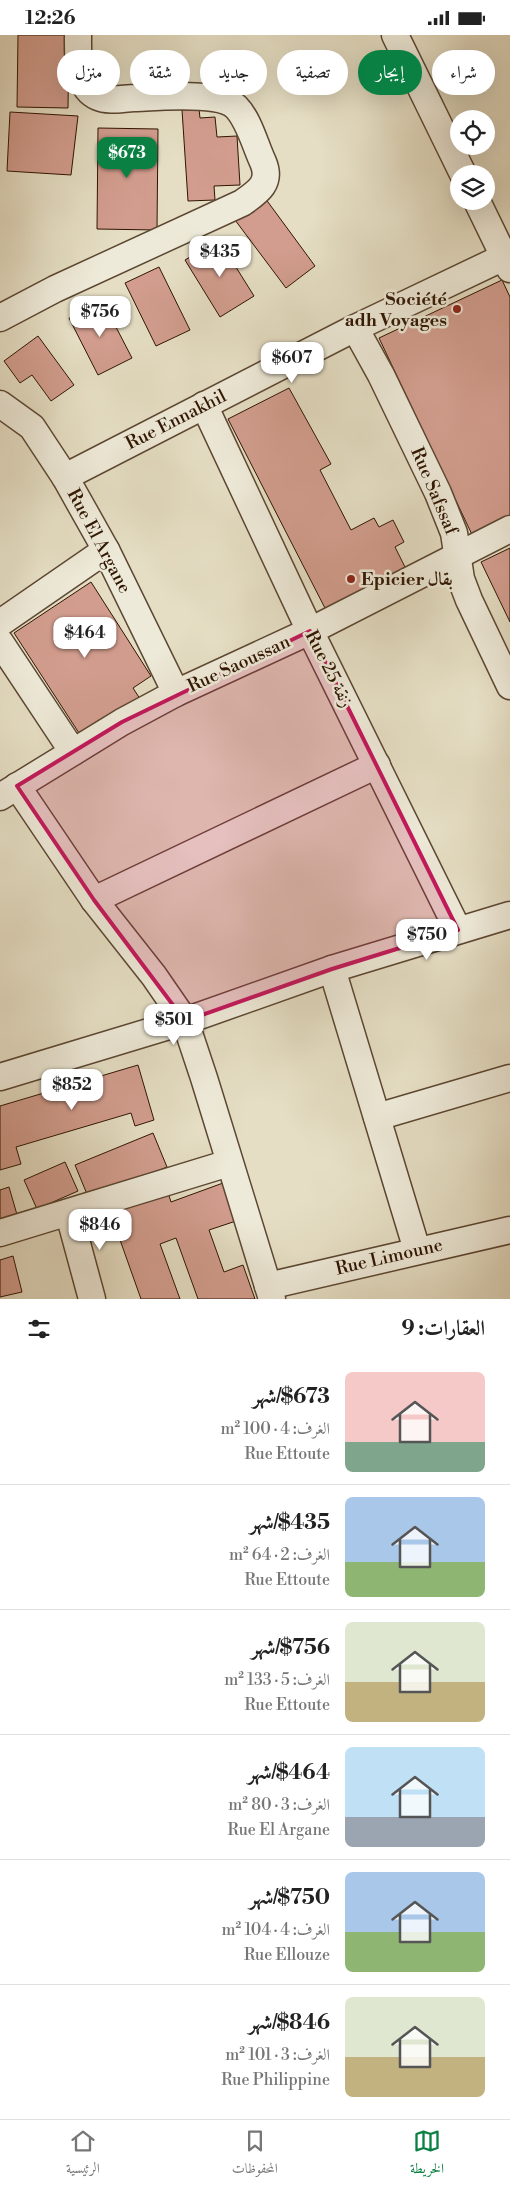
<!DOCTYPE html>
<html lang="ar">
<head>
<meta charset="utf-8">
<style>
	:root { --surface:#fff; --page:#f6f6f6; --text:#222; --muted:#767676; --line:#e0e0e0; --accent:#0b8043 }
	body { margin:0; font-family:"Libre Bodoni",Amiri,serif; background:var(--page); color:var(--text); direction:rtl; height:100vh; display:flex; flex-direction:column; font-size:19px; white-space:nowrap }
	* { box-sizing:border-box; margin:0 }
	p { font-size:16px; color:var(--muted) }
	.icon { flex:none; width:28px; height:28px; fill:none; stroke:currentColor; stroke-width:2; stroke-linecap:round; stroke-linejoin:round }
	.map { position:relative; height:1264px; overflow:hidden; direction:ltr }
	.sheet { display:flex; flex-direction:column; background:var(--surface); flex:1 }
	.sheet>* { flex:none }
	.top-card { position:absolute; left:15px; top:15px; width:480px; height:45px; direction:rtl; display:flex; gap:10px }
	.controls { position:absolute; left:450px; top:75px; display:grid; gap:10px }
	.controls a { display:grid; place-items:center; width:45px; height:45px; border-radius:50%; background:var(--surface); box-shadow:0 5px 20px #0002; font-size:25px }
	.price { position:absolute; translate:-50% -42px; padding:0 11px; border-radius:10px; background:#fff; color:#222; font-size:16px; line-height:32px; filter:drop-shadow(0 1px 2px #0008) }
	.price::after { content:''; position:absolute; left:50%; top:30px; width:15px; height:11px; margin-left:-8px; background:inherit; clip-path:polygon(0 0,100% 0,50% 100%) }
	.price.on { background:var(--accent); color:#fff }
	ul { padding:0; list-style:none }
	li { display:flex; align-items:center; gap:15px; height:125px; padding:0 25px }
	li+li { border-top:1px solid var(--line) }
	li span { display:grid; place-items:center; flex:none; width:140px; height:100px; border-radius:8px; color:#555 }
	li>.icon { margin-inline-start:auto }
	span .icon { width:60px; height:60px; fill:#fffc; stroke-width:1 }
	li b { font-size:21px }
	h2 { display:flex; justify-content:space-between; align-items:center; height:60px; padding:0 25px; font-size:21px }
	.pill { padding:0 18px; border-radius:22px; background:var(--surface); box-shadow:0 5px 20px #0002; font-size:18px; line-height:45px }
	.pill.on { background:var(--accent); color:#fff }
	.status { display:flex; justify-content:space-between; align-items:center; height:35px; padding:0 25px; background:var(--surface); direction:ltr }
	.status svg { height:14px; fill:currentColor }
	.dock { display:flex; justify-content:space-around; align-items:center; height:70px; border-top:1px solid var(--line); background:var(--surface); font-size:14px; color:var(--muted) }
	.dock a { display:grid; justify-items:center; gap:2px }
	.dock .on { color:var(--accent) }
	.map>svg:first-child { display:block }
	.building { fill:#d29d8e; stroke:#2f1502 }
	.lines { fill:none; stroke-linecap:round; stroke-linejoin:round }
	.minor-casing { stroke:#5c4732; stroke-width:29 }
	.minor { stroke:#eeead9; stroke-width:26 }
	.marked { fill:#c2185b; fill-opacity:0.2; stroke:#c2185b; stroke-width:4; stroke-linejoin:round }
	.poi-dot { fill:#8f2418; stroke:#eeead9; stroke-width:2 }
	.labels { text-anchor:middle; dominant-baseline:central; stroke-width:5; stroke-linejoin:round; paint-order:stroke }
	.poi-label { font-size:18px; font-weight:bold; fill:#2f1502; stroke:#eeead9; text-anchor:end }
	.street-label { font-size:18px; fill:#2f1502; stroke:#eeead9 }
</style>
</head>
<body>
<div class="status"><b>12:26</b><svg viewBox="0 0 49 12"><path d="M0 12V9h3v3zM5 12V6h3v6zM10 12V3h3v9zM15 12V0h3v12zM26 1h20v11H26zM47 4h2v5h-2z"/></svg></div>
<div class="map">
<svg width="510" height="1264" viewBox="0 0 510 1264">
	<rect width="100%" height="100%" fill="#e5dec4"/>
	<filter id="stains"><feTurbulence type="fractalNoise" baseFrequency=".004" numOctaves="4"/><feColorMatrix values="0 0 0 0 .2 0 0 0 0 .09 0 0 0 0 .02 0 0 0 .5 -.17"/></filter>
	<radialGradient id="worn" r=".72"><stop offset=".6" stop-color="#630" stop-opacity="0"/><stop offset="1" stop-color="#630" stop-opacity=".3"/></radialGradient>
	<g class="building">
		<path d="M18 0H69L68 73 17 72Z"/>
		<path d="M199 74 200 83 215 82 217 102 237 101 240 150 214 151 215 165 188 166 182 75Z"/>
		<path d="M10 77 78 81 71 140 7 136Z"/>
		<path d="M98 93 158 94 157 195 97 194Z"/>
		<path d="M265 163 315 231 286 253 235 185Z"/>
		<path d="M219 205 254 261 220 282 185 225Z"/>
		<path d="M159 232 190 295 156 311 125 248Z"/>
		<path d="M502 245 510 262V491L476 508 379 303Z"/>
		<path d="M103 267 132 323 98 340 69 283Z"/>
		<path d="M38 301 74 350 51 366 32 340 20 348 4 326Z"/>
		<path d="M289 353 331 429 320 435 351 495 374 483 379 492 393 485 404 507 395 512 408 538 327 577 228 384Z"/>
		<path d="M510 513V587L481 527Z"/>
		<path d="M91 547 151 641 133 653 142 667 103 692 99 685 79 698 14 598Z"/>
		<path d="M138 1030 154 1085 135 1091 131 1078 16 1112 21 1129 0 1135V1071Z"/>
		<path d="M153 1098 167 1132 89 1164 75 1130Z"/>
		<path d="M65 1127 78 1156 37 1174 24 1145Z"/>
		<path d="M223 1148 236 1186 209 1195 224 1237 243 1230 255 1264H198L176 1203 160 1209 180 1264H141L108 1171 166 1151 171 1167Z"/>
		<path d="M9 1152 20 1190 0 1193V1155Z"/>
		<path d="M13 1221 22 1257 0 1262V1225Z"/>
	</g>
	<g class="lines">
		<defs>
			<g id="minor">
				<path d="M395 0 463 139"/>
				<path d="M477 166 510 234"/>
				<path d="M0 283 55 254 242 168C258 157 272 148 263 127 255 110 249 85 236 72 220 56 158 62 135 63 124 63 109 67 98 62 76 53 78 19 78 0"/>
				<path d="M355 293 381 340 438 458 454 498 461 544 469 565 510 651"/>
				<path d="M0 369 32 392 65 442 106 515 176 658"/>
				<path d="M204 370 310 596 458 895"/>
				<path d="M65 442 355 293 504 222"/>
				<path d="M0 588 106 515"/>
				<path d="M0 607 73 717"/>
				<path d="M17 751 94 865 154 941 185 986 204 1043 272 1264"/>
				<path d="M0 762 122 687 176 658 310 596 510 494"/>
				<path d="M94 865 377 730"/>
				<path d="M332 934 417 1215"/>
				<path d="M0 1042 185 986 332 934 510 880"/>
				<path d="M377 1082 510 1043"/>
				<path d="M69 1179 92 1264"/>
				<path d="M0 1198 229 1128"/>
				<path d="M268 1251 510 1195"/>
			</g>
		</defs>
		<use href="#minor" class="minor-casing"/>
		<use href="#minor" class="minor"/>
	</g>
	<path class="marked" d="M310 596 458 895 332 934 185 986 94 865 17 751 122 687Z"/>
	<g class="poi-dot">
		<circle cx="457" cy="274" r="5"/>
		<circle cx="351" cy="544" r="5"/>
	</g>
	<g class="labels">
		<g class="poi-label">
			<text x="447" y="264">Société<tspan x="447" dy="21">adh Voyages</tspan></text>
			<text x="361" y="544" text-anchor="start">Epicier بقال</text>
		</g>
		<g class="street-label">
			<text transform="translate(176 385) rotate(-27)">Rue Ennakhil</text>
			<text transform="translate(434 456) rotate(67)">Rue Safssaf</text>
			<text transform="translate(99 506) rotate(62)">Rue El Argane</text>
			<text transform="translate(239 629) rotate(-25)">Rue Saoussan</text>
			<text transform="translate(329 634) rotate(63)">Rue 25 زنقة</text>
			<text transform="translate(389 1222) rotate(-13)">Rue Limoune</text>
		</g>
	</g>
	<rect width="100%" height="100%" filter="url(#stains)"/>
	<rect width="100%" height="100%" fill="url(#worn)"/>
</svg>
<div class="controls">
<a><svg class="icon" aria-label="locate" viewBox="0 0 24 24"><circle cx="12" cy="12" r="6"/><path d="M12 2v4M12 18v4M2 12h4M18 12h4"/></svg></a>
<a><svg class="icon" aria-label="layers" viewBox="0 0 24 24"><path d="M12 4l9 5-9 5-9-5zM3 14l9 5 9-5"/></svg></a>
</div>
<b class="price on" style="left:127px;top:144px">$673</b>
<b class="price" style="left:220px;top:243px">$435</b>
<b class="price" style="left:100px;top:303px">$756</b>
<b class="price" style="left:292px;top:349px">$607</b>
<b class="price" style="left:85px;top:624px">$464</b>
<b class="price" style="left:427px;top:926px">$750</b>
<b class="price" style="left:174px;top:1011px">$501</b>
<b class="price" style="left:72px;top:1076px">$852</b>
<b class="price" style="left:100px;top:1216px">$846</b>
<div class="top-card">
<a class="pill">شراء</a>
<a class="pill on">إيجار</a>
<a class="pill">تصفية</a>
<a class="pill">جديد</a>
<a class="pill">شقة</a>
<a class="pill">منزل</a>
</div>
</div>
<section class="sheet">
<h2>العقارات: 9<svg class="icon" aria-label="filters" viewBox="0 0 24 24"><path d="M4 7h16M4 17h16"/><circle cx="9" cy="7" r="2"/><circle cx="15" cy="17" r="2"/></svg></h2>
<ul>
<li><span style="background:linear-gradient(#f6c9c9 70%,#7fa58c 0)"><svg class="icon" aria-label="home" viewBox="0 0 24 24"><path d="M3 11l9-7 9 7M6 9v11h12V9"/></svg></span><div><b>$673/شهر</b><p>الغرف: 4 · 100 m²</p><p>Rue Ettoute</p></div></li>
<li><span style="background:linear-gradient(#a9c7e8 65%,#8fb573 0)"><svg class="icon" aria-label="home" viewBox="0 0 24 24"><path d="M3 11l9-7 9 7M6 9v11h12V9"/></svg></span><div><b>$435/شهر</b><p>الغرف: 2 · 64 m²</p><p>Rue Ettoute</p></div></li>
<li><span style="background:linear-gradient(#dfe7d0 60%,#c2b280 0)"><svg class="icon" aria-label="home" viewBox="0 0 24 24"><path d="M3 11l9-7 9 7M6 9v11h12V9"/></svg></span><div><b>$756/شهر</b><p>الغرف: 5 · 133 m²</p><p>Rue Ettoute</p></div></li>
<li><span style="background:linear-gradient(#bfe0f5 70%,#9aa5b1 0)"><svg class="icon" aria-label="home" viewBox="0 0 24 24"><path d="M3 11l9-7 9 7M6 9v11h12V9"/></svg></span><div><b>$464/شهر</b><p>الغرف: 3 · 80 m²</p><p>Rue El Argane</p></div></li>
<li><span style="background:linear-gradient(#a9c7e8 60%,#8fb573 0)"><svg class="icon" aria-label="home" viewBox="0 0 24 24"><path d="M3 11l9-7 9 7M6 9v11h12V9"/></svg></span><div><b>$750/شهر</b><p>الغرف: 4 · 104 m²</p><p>Rue Ellouze</p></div></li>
<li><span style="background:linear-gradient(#dfe7d0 60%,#c2b280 0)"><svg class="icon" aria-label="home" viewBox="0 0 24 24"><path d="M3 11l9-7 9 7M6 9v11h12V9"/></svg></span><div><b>$846/شهر</b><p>الغرف: 3 · 101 m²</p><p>Rue Philippine</p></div></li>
</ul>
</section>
<nav class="dock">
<a class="on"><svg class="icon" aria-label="map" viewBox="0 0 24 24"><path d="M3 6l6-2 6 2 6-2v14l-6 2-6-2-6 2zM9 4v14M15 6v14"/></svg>الخريطة</a>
<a><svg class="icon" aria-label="saved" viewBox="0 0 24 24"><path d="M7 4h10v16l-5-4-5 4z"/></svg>المحفوظات</a>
<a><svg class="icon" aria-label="home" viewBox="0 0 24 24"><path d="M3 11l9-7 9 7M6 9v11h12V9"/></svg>الرئيسية</a>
</nav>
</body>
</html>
